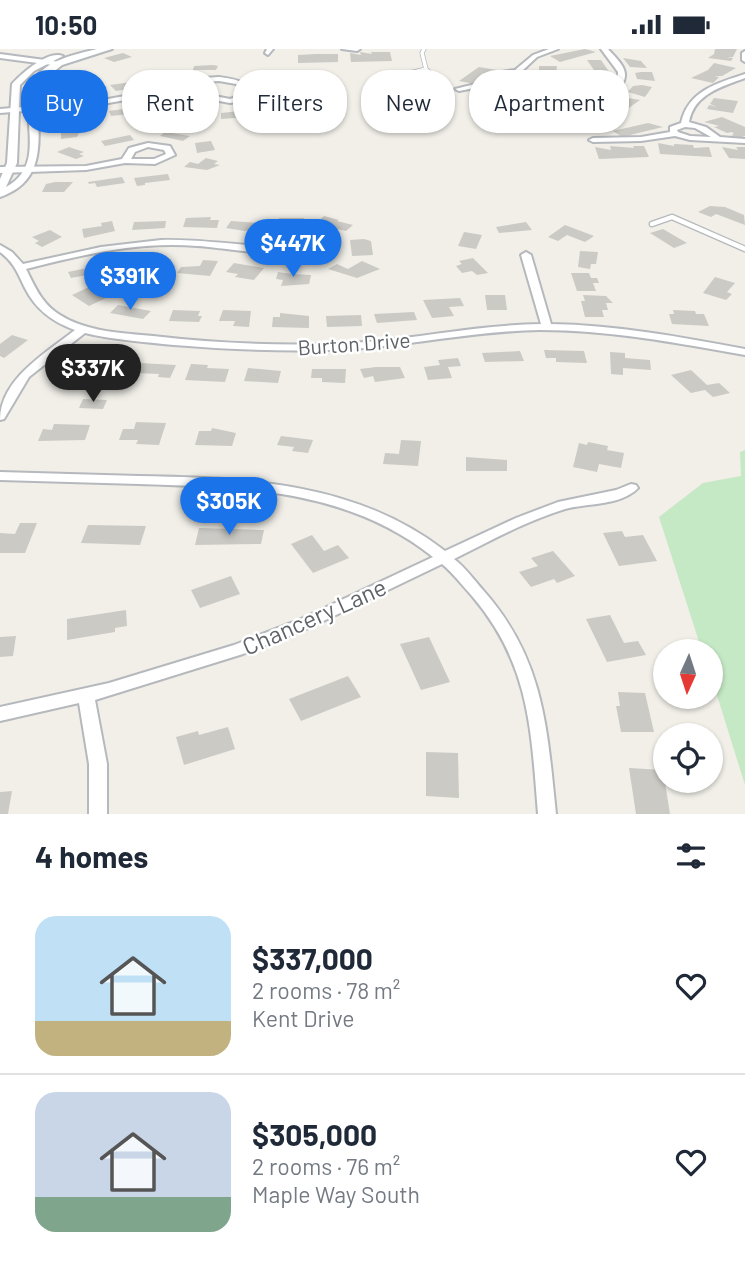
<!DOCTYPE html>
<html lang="en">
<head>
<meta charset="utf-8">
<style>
	:root { --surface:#fff; --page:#f2f2f3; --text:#1f2937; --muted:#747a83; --line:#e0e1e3; --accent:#1a73e8 }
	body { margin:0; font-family:Barlow,sans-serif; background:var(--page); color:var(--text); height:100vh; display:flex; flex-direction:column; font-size:26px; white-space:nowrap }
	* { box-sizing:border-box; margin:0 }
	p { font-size:23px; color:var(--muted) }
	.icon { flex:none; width:38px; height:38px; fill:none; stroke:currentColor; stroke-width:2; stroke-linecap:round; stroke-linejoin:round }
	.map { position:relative; height:765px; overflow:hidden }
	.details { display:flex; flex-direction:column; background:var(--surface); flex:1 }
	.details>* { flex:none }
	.hud { position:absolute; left:21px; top:21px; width:704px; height:63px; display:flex; gap:14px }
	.needle { width:46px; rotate:183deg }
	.tools { position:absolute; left:653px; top:590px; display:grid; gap:14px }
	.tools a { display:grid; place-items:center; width:70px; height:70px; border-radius:50%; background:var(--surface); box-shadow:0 2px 5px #0004; font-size:35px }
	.price { position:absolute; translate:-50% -60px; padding:0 16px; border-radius:24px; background:var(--accent); color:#fff; font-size:23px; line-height:46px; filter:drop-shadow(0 2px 4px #0008) }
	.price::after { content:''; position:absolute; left:50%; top:42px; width:21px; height:16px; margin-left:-10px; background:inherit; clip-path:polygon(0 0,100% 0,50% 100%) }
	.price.selected { background:#222; color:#fff }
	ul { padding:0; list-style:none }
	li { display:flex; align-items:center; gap:21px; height:175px; padding:0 35px }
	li+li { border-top:2px solid var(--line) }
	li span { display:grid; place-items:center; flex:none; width:196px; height:140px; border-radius:21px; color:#555 }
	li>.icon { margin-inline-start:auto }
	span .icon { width:84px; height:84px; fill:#fffc; stroke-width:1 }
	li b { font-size:30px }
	h2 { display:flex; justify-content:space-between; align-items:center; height:84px; padding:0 35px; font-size:30px }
	.pill { padding:0 24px; border-radius:28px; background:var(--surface); box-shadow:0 2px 5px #0004; font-size:24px; line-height:63px }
	.pill.selected { background:var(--accent); color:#fff }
	.status { display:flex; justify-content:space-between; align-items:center; height:49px; padding:0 35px; background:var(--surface); direction:ltr }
	.status svg { height:19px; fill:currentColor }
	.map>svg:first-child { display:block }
	.green { fill:#c5e8c5 }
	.building { fill:#cccac5 }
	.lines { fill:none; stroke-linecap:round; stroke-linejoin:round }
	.service-far1-casing { stroke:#b5b8bc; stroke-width:5 }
	.service-casing { stroke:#b5b8bc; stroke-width:7 }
	.minor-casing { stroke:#b5b8bc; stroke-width:4 }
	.tertiary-casing { stroke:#b5b8bc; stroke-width:4 }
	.service-far1 { stroke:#fff; stroke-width:3.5 }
	.service { stroke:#fff; stroke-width:4.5 }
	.minor { fill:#fff; fill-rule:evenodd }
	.tertiary { fill:#fff; fill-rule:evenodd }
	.labels { text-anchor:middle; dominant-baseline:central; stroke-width:5; stroke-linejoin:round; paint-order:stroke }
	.street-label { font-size:21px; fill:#5f6368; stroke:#fff }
	.near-street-label { font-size:24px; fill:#5f6368; stroke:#fff }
</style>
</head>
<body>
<div class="status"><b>10:50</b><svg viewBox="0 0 49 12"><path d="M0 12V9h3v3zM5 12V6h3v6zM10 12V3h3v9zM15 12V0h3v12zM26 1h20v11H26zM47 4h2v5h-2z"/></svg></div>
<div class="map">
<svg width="745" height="765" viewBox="0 0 745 765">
	<rect width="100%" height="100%" fill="#f1efe8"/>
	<path class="green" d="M745 401V736L711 627 710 602H702L659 468 703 434 741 427 740 403Z"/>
	<g class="building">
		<path d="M585 0 596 3 560 13 550 7Z"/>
		<path d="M715 0H737L733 8H727L733 9 731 12 708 9 714 5Z"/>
		<path d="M360 3 372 5 371 3H390L392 12 351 13 350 4 361 6Z"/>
		<path d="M123 4 132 8 114 13 104 9Z"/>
		<path d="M316 5H338V13L298 14V6Z"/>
		<path d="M623 9 641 12 647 19 630 18Z"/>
		<path d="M587 11H601L610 24H596Z"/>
		<path d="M714 14 736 19 722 27H714L719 28 713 34 691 29 708 21Z"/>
		<path d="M213 16 218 17 216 21H193L194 17Z"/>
		<path d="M539 17H557L555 35 536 33 537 27 543 28 544 22H539Z"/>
		<path d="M479 18 497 21 490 26 483 24 477 29 482 30 475 35 459 32Z"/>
		<path d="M153 21H165L180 25 156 29 148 26 152 25 148 23Z"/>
		<path d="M641 23H652L655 32 637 30 635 24Z"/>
		<path d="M277 24 289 30 266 35 262 32 267 31 261 27Z"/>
		<path d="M594 27 609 30 597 43 581 41Z"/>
		<path d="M139 32 144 37 116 42 110 36Z"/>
		<path d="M401 34 419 42 399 48 380 41Z"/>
		<path d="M642 36 652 38 645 48 628 43 633 37Z"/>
		<path d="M511 37 525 41 487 49 482 46 486 45 481 43Z"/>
		<path d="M75 40 74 49 59 50V42Z"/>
		<path d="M281 41H298L296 50H283L284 44H280Z"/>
		<path d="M565 49 577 54 543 63 532 57Z"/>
		<path d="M620 49H628L640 51 626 61 612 55Z"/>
		<path d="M714 49 738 52 733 64 707 60 709 56 717 58 710 55Z"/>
		<path d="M174 51 189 53 186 56 201 57 194 63 171 60 176 57 168 56Z"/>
		<path d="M278 55 294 58 280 67 265 64 277 59 273 58Z"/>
		<path d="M137 58 140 64 111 67 109 62Z"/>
		<path d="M527 60 535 66 495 71 488 65Z"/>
		<path d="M249 61V68L221 70V64Z"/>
		<path d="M597 61H605L616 65 595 73 586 70 590 68 584 66Z"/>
		<path d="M89 65 84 72 64 74V69Z"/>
		<path d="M722 68 745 78V87L739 89 731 86 734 85 732 83 727 84 714 78 719 77 716 76 704 73Z"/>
		<path d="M568 71H577L584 76 556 81 551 78 556 77 552 74Z"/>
		<path d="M648 74 663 78 622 88 613 82Z"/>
		<path d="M76 80 80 82 77 88 61 90V81Z"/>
		<path d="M165 83 190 87 183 92 160 87Z"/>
		<path d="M130 86 134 91 105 97 101 92Z"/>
		<path d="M211 92 215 101 197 104 195 94Z"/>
		<path d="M658 94 674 97V95L693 96 694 99 709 98 712 108 660 105Z"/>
		<path d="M610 97 634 99 633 97H644L649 108 599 110 595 98 611 101Z"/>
		<path d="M69 98 84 103 79 105 84 107 76 110 57 103Z"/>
		<path d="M722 98 738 101 736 98H745V110L729 109Z"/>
		<path d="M206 109 218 112 214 115 220 116 207 121 184 118 190 113 198 115Z"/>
		<path d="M168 125 170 131 145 134V136L137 137 134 129Z"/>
		<path d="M122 128 125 134 97 138 95 134 89 135 88 133Z"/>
		<path d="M55 133H73L64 143H42L46 135Z"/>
		<path d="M710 157 725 158 744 166 745 176 716 165 711 168 698 163Z"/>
		<path d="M324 167 339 171 337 172 353 176 346 182 315 175Z"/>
		<path d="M211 168 210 171H219L217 179 183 178 186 169Z"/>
		<path d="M279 169H304L302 178H277Z"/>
		<path d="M112 172 115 182 84 189 82 180 102 177 101 174Z"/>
		<path d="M166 172 165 179 132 181 134 173Z"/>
		<path d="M231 172 261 174 256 183 245 182 226 179Z"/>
		<path d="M526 173 532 181 499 184 496 178Z"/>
		<path d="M565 176 594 187 585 193 567 186 558 192 548 188Z"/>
		<path d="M663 180 687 194 674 199 650 184Z"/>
		<path d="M50 181 62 188 42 198 35 194 39 192 32 188Z"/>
		<path d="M464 183 482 186 476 200 458 197Z"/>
		<path d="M364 190 371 192 373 206 352 207 350 191Z"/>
		<path d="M580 202 598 203 596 215H591L590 220 578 218Z"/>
		<path d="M473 209 488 224 477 226 472 222 462 224 456 217 462 215 459 212Z"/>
		<path d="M158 210H171L169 219 136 220 138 213 158 212Z"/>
		<path d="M203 211 218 212 210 227 177 224 181 218 200 217Z"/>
		<path d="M362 212 380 220 357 229 328 220 337 215 348 220Z"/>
		<path d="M234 214 264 219 254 231 235 228 238 225 226 223Z"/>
		<path d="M106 215 109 221 95 224 97 228 89 229 87 226 71 229 68 223Z"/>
		<path d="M278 223 292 225 311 226 309 235 281 237 283 231 276 230Z"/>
		<path d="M571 224H589L591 229H597L599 234H593L596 242H577Z"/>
		<path d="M715 228 735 234 727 243 732 245 726 251 703 244Z"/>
		<path d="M89 238 97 239 106 249 89 257 72 246Z"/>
		<path d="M485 246H505L507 261H487Z"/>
		<path d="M583 246 606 247 613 254H606L608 261H602L604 268H585L581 252H585Z"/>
		<path d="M460 249 464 257 449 258 454 267 432 269 423 251Z"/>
		<path d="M118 256 151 262 143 270 110 264Z"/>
		<path d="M173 261 200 262 198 267H202L199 273 169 272Z"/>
		<path d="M223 261 251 262 249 278 233 277 235 272H219Z"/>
		<path d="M673 261 695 262 696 265H704L709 277 672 275 669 265H674Z"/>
		<path d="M414 263 417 271 377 274 374 265Z"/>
		<path d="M280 264 309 267V279L272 278 273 268H280Z"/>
		<path d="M361 266 362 277 327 278 326 267Z"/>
		<path d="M12 286 28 291 4 309 0 307V295Z"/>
		<path d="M544 301 584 302 587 314 556 313V309H546Z"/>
		<path d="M520 302 524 312 485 313 482 304Z"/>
		<path d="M610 303 625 304V309L650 311 651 321 623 319V326L611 325Z"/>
		<path d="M80 308 121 311 114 323 73 320Z"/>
		<path d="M458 309 461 317 448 318 452 329 428 331 424 318 440 316 438 311Z"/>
		<path d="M140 314 176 316 170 329 158 328 159 325 135 324Z"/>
		<path d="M191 315 208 316 207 319 229 320 225 333 185 331Z"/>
		<path d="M376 318H400L405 329 375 333 373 327 364 329 360 320Z"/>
		<path d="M248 319 281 322 278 334 244 332Z"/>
		<path d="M312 320H346L345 334 322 333V329H311Z"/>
		<path d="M691 321 707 336 719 334 730 344 713 348 705 341 691 344 671 326Z"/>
		<path d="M83 350 107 351 103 360 79 359Z"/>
		<path d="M136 373 166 374 159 396 136 395 138 391H119L123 380H134Z"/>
		<path d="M54 375 90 376 85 391 38 392 43 380 52 381Z"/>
		<path d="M212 379 236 384 232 397 195 396 199 382H211Z"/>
		<path d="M281 387 313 391 308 404 292 402 294 398 277 396Z"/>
		<path d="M401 391 421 392 418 417 383 415 385 404 399 405Z"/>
		<path d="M588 393 608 397 607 401 624 404 621 419 599 415 597 423 573 418 579 394 587 396Z"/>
		<path d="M466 408 507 411V422H466Z"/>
		<path d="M20 474H37L25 504H0V484L15 485Z"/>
		<path d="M88 476 146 477 140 496 81 494Z"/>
		<path d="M199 479 264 481 261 495 195 496Z"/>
		<path d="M622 482 625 488 643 486 657 512 619 517 603 484Z"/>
		<path d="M312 486 324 502 338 496 349 509 313 524 291 495Z"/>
		<path d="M553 502 575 527 557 534 554 530 531 538 519 523 538 517 531 509Z"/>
		<path d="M231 527 240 545 200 559 191 541Z"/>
		<path d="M126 561 127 577 115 579V583L67 591V570Z"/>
		<path d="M610 566 624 594 638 592 646 606 607 613 586 570Z"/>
		<path d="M16 587 13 607 0 608V588Z"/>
		<path d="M429 588 450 633 421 641 400 595Z"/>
		<path d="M348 627 361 648 301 672 289 650Z"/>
		<path d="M618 643 645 644 654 683H621L616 657H620Z"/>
		<path d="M228 678 235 700 184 716 176 688 198 682 199 686Z"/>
		<path d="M426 703 458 704 459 749 426 747Z"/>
		<path d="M629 719 663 721 670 765H636Z"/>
		<path d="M12 742 8 765H0V743Z"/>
	</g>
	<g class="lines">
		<defs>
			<g id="service-far1">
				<path d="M405 24 412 33H429L430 24 426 20"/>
				<path d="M373 33 426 20 422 4 424 0"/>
			</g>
			<path id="service" d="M652 175 672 168 745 200"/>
			<g id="minor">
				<path d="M267 0H273L268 6 265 4Z"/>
				<path d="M342 0H360L357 2Z"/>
				<path d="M549 0H558L537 8 522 22 527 28 526 29 459 42 455 40 500 29 502 23 515 21 533 6ZM507 26H518L519 27 514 29Z"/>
				<path d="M601 0H608C614 7 626 17 625 27 624 54 536 78 514 78V74C538 69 619 54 618 23Z"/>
				<path d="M745 2V13L742 11V4Z"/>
				<path d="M0 5 60 13 63 15 60 17 0 9Z"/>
				<path d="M745 25V29C721 38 694 45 689 73L706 78 720 88 745 90V94L690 91 675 87 641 92 593 93 589 91 593 89 641 88 670 83V78L681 74C688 42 717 34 745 25ZM685 78 695 79 711 88 690 87 678 83 677 81Z"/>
				<path d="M219 28C233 30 247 31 253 46L244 52 230 54 171 43 97 56 0 64V60L97 52 169 39 189 30ZM219 32 236 35 245 45 230 50 178 40 190 34Z"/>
				<path d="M148 94 170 97 175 106 155 115 125 114 86 121 0 124V118L86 117 122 110 129 99ZM148 98 164 101 166 105 154 110H131L135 103Z"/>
				<path d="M161 191C194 190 227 195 261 197 272 198 290 195 299 201 284 210 218 198 197 197 139 192 81 206 26 220 35 238 42 255 60 266 87 283 122 284 153 287 223 295 295 298 366 293 424 288 482 276 541 275L521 206 526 203 531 206 551 275C617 276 681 288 745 300V306C677 294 609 281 540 281 481 282 423 294 365 299 302 304 237 301 174 296 145 293 114 291 85 284L29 328 4 370 0 371C0 330 46 304 75 281 53 273 36 261 25 239 18 225 14 213 0 203V196L12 203 23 215 101 198Z"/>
				<path d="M0 423C46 424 93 426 139 427 248 429 356 433 445 502L516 469 558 453 616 441 631 435 636 436 638 439C621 457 587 454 565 460 526 472 490 492 454 510 465 518 474 531 483 541 544 610 547 678 556 765H538C531 680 530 615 472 547 462 536 453 524 442 515L311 578 243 605 95 651 107 715V765H89V715L79 654 0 672V658L109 634 234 596 301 570 433 508C348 440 243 438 139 435 92 434 46 432 0 431Z"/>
			</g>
			<path id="tertiary" d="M97 0H112L62 16 40 34C33 78 55 129 0 148V130L7 114 12 35C22 24 48 1 63 7L34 22 20 36 17 114 6 138C51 114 15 59 34 31 46 11 76 5 97 0Z"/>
		</defs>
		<use href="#service-far1" class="service-far1-casing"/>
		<use href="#service" class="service-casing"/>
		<use href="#minor" class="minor-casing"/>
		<use href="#tertiary" class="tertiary-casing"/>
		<use href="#service-far1" class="service-far1"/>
		<use href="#service" class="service"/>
		<use href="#minor" class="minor"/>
		<use href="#tertiary" class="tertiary"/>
	</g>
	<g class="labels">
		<g class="street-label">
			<text transform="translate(354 294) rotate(-4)">Burton Drive</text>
		</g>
		<g class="near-street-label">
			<text transform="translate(314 567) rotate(-24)">Chancery Lane</text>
		</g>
	</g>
</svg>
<div class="tools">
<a><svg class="needle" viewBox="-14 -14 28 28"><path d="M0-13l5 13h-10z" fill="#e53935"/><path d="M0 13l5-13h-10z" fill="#747a83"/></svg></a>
<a><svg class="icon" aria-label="locate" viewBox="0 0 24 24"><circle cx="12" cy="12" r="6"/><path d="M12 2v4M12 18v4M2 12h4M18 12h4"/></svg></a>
</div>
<b class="price" style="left:293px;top:230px">$447K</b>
<b class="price" style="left:130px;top:263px">$391K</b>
<b class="price selected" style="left:93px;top:355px">$337K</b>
<b class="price" style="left:229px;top:488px">$305K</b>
<div class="hud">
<a class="pill selected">Buy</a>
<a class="pill">Rent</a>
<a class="pill">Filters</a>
<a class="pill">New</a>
<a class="pill">Apartment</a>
</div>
</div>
<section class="details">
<h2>4 homes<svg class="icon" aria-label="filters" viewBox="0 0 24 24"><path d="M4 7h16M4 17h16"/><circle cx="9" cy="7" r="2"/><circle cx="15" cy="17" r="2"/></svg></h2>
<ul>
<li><span style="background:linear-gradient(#bfe0f5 75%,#c2b280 0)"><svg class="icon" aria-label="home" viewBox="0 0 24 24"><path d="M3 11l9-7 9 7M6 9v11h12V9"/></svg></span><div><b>$337,000</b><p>2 rooms · 78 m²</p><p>Kent Drive</p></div><svg class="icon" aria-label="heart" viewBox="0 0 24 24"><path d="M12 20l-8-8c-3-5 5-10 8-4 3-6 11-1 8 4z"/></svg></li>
<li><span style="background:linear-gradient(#c9d6e8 75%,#7fa58c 0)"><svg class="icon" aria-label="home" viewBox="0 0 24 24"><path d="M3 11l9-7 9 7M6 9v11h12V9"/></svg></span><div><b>$305,000</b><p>2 rooms · 76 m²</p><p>Maple Way South</p></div><svg class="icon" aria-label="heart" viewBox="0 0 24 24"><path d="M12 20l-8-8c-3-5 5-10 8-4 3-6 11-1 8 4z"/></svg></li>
</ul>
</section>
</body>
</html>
